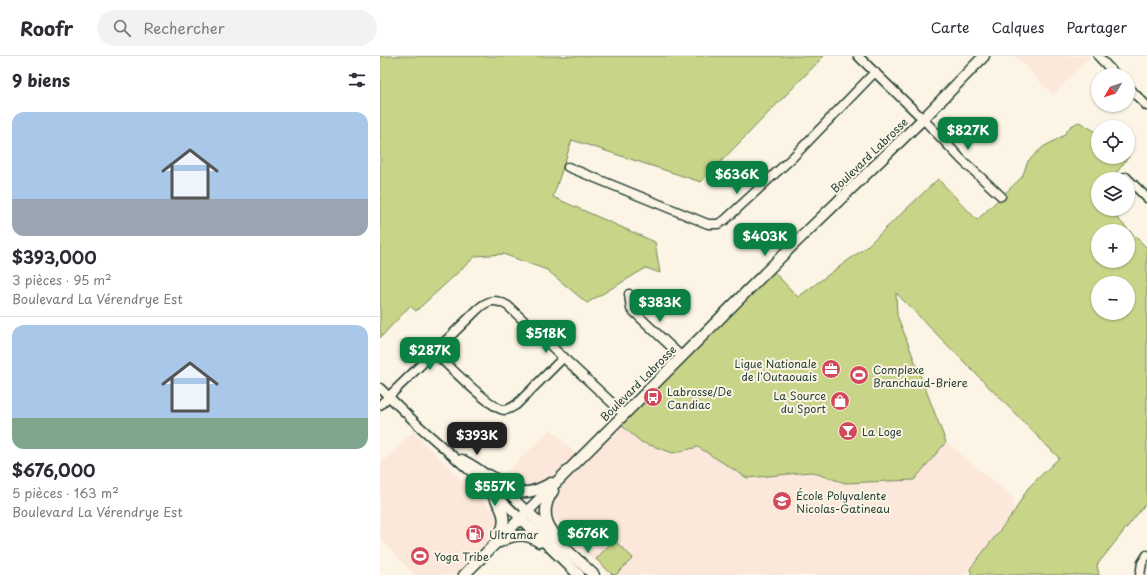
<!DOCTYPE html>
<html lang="fr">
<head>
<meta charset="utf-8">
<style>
	:root { --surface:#fff; --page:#f2f2f3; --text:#2b2b33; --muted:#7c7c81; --line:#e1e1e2; --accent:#0b8043 }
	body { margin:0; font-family:"Playpen Sans",sans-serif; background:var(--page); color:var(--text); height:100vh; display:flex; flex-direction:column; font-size:15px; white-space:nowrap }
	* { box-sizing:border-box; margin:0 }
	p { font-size:13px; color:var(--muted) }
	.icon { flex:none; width:22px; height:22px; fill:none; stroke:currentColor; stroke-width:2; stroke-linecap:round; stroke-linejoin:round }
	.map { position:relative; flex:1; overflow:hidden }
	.details { display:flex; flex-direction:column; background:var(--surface); width:380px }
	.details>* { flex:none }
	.needle { width:26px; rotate:231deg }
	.controls { position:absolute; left:711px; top:12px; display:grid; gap:8px }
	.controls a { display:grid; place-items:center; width:44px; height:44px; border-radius:50%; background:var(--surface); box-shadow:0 1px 3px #0004; font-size:20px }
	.price { position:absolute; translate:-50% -34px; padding:0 9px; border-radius:8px; background:var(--accent); color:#fff; font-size:13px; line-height:26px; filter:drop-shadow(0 1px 2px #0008) }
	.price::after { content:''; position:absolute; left:50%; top:24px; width:12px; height:9px; margin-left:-6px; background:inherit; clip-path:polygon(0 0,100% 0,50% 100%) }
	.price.current { background:#222; color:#fff }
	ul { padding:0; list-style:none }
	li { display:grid; align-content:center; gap:8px; height:212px; padding:0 12px }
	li+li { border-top:1px solid var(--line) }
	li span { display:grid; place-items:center; height:124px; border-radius:12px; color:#555 }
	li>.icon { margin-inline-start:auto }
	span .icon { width:72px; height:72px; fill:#fffc; stroke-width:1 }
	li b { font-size:17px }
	h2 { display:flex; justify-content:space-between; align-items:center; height:48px; padding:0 12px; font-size:17px }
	header { display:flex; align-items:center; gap:24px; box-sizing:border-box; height:56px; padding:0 20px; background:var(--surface); border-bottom:1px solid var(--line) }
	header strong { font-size:19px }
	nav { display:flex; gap:22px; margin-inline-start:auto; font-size:14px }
	.search { width:280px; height:36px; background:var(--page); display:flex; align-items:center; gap:10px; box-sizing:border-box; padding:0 14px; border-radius:22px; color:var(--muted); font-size:15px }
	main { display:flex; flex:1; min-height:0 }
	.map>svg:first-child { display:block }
	.built { fill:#fbe8da }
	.green { fill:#c8d488; stroke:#74885e; fill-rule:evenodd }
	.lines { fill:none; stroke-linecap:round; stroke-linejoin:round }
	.minor-casing { stroke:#1f3d34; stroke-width:11 }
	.major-casing { stroke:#1f3d34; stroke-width:13 }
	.minor { stroke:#fcf5e5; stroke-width:8 }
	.major { stroke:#fcf5e5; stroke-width:10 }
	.labels { text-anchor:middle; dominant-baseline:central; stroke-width:4; stroke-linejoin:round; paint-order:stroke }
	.street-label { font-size:11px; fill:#1f3d34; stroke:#fcf5e5 }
	.poi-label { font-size:11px; fill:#1f3d34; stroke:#fcf5e5; text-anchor:start }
</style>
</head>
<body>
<header>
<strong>Roofr</strong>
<div class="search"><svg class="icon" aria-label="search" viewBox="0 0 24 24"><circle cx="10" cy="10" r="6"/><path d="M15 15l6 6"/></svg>Rechercher</div>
<nav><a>Carte</a><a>Calques</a><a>Partager</a></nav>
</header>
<main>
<section class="details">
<h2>9 biens<svg class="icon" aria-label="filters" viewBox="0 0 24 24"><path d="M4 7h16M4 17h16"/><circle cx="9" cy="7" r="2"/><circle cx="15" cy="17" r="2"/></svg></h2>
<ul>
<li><span style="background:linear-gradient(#a9c7e8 70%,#9aa5b1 0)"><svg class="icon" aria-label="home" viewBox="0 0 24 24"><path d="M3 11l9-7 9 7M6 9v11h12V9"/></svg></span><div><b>$393,000</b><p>3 pièces · 95 m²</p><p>Boulevard La Vérendrye Est</p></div></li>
<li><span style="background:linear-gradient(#a9c7e8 75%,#7fa58c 0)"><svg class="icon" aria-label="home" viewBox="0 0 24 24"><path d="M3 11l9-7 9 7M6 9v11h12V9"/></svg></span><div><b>$676,000</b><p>5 pièces · 163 m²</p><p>Boulevard La Vérendrye Est</p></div></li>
</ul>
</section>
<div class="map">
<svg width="767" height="519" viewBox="0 0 767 519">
	<rect width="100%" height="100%" fill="#fcf5e5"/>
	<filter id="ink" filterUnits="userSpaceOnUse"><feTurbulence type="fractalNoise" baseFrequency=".025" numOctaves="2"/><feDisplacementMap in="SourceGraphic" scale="8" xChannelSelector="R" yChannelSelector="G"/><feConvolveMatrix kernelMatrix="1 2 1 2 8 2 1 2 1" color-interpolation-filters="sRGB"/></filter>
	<g filter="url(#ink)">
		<g class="built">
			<path d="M635 0H709L710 1 673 39Z"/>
			<path d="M241 369 261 386 293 397 318 391 367 422 431 416 465 427 534 424 566 386 633 442 634 456 585 519H228L182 471 171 457 170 449 171 441Z"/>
			<path d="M171 373 197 399 161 432H142L124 419Z"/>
			<path d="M33 376 118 460 117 472 105 488 74 519H35L0 483V409Z"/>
		</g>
		<g class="green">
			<path d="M0 0H444L321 126 192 84 173 141 275 186 280 217 266 212 207 247 167 214 123 198 96 200 36 255 30 250 0 282Z"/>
			<path d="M699 66 718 77V101L749 100 732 123H718V153H728L767 192V446L717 509 719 519H592L590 513 634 456 648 432 679 402 516 237 517 259 566 386 534 424 465 427 431 416 367 422 318 391 293 397 261 386 241 369 392 214 418 241 485 192 558 123 597 164 642 121 648 105 663 91 683 80 691 70ZM718 175H748V205H718ZM718 227H748V257H718Z"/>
			<path d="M234 484 253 502 236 519H233L216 503Z"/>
		</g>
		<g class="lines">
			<defs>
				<g id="minor">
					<path d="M478 0 543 63 582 104 621 140"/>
					<path d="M718 0 736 19"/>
					<path d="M748 31 767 50"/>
					<path d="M188 111 328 168H338L345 164 413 101 495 16"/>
					<path d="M746 121 767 142"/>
					<path d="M249 238 251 253 302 301"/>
					<path d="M55 297C67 308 111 353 124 354 129 354 132 351 136 349L184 301"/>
					<path d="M0 332 40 371 107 430"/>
					<path d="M0 349 98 253C109 243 116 243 128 250L244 358"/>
					<path d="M82 403C108 416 126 435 147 455"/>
					<path d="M115 438 140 462"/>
					<path d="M760 519 762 507 767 499"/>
				</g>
				<g id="major">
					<path d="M109 419C136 435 141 444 171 427"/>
					<path d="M104 426C115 444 133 460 118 481"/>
					<path d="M173 435C164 448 163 463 173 476"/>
					<path d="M147 455 175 483 214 519"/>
					<path d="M140 462 199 519"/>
					<path d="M120 486C133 478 147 477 159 486"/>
					<path d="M84 519 410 192 543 63 604 0"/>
				</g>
			</defs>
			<use href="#minor" class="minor-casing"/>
			<use href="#major" class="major-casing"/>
			<use href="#minor" class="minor"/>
			<use href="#major" class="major"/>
		</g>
	</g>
	<defs>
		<symbol id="office-disc" viewBox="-11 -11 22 22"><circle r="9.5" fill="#d1495b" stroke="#fcf5e5"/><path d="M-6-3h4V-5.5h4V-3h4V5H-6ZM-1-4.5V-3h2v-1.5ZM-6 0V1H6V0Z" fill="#fff"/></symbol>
		<symbol id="stadium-disc" viewBox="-11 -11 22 22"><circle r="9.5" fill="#d1495b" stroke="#fcf5e5"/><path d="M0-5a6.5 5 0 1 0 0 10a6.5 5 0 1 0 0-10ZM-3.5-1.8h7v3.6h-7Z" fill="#fff"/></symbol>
		<symbol id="bus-disc" viewBox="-11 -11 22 22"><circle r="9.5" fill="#d1495b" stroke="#fcf5e5"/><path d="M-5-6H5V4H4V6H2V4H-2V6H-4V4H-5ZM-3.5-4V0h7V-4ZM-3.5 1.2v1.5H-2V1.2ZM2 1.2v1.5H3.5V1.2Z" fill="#fff"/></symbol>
		<symbol id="shop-disc" viewBox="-11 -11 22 22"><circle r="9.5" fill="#d1495b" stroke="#fcf5e5"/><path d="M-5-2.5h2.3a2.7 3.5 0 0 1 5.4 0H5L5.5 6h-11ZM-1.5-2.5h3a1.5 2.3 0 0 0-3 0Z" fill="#fff"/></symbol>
		<symbol id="bar-disc" viewBox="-11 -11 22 22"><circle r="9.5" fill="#d1495b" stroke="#fcf5e5"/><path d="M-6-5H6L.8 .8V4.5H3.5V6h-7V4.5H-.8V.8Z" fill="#fff"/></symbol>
		<symbol id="school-disc" viewBox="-11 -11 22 22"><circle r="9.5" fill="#d1495b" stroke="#fcf5e5"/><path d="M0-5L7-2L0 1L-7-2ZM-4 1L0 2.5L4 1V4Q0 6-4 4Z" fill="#fff"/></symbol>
		<symbol id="fuel-disc" viewBox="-11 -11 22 22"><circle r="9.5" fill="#d1495b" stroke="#fcf5e5"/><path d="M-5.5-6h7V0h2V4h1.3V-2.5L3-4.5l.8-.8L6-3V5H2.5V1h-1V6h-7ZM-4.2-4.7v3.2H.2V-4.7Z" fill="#fff"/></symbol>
	</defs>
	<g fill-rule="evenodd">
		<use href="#office-disc" x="440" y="302" width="22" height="22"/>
		<use href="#stadium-disc" x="468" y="308" width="22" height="22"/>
		<use href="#bus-disc" x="262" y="330" width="22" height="22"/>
		<use href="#shop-disc" x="449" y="334" width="22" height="22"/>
		<use href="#bar-disc" x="457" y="364" width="22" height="22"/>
		<use href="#school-disc" x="391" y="434" width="22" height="22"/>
		<use href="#fuel-disc" x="84" y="467" width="22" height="22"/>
		<use href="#stadium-disc" x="29" y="489" width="22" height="22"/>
	</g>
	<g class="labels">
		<g class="street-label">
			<text transform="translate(489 99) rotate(-44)">Boulevard Labrosse</text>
			<text transform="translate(258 327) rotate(-45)">Boulevard Labrosse</text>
		</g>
		<g class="poi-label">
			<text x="437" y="307" text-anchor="end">Ligue Nationale<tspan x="437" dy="13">de l'Outaouais</tspan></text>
			<text x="493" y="313">Complexe<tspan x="493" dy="13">Branchaud-Briere</tspan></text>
			<text x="287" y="335">Labrosse/De<tspan x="287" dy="13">Candiac</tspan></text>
			<text x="446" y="339" text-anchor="end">La Source<tspan x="446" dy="13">du Sport</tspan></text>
			<text x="482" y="375">La Loge</text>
			<text x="416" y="439">École Polyvalente<tspan x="416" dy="13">Nicolas-Gatineau</tspan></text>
			<text x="109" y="478">Ultramar</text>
			<text x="54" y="500">Yoga Tribe</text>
		</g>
	</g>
</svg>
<div class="controls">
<a><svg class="needle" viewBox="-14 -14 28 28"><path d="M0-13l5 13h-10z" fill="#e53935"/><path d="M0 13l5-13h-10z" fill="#7c7c81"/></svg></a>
<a><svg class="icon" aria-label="locate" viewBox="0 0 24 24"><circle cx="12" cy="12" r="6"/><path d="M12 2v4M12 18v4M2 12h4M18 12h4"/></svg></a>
<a><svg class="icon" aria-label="layers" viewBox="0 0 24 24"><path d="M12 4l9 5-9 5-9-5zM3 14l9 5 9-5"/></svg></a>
<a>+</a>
<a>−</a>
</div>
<b class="price" style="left:588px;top:95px">$827K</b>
<b class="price" style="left:357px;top:139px">$636K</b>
<b class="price" style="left:385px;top:201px">$403K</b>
<b class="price" style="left:280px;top:267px">$383K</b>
<b class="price" style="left:166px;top:298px">$518K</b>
<b class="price" style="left:50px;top:315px">$287K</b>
<b class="price current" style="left:97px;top:400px">$393K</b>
<b class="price" style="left:115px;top:451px">$557K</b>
<b class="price" style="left:208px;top:498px">$676K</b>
</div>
</main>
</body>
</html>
